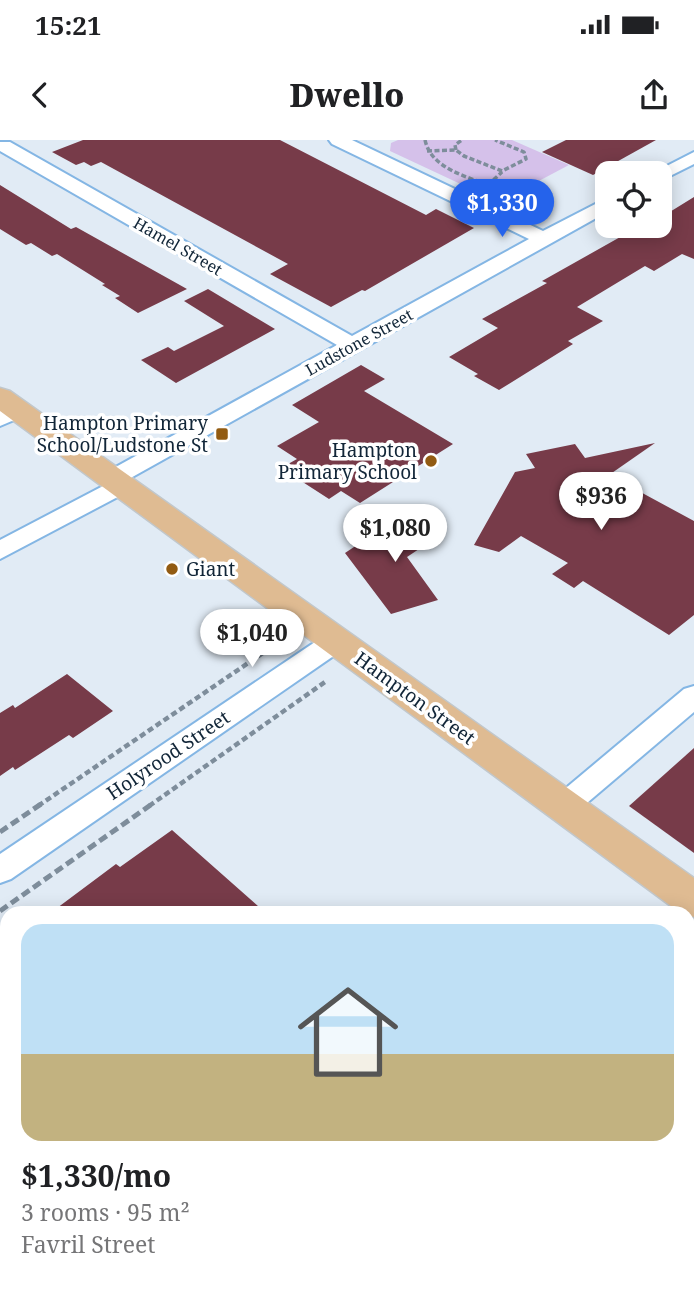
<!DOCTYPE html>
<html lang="en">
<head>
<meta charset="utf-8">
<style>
	:root { --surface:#fff; --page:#f6f6f6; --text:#202124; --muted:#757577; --line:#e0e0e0; --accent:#2563eb }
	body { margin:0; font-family:"Noto Serif",serif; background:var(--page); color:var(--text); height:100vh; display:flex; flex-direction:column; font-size:26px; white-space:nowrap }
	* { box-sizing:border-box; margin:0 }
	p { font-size:23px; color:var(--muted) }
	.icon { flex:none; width:38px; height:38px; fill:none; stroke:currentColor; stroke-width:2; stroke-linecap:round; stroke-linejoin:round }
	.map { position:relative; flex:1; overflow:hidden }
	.drawer { position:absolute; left:0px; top:766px; width:695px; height:387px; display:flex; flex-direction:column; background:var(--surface); border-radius:21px 21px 0 0; box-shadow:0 4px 18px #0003 }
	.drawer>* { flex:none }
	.tools { position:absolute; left:595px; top:21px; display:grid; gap:14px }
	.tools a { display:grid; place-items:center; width:77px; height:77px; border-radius:14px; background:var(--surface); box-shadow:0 4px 18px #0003; font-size:35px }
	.price { position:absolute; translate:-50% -60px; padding:0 16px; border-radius:24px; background:#fff; color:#222; font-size:23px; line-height:46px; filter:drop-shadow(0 2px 4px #0008) }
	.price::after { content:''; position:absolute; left:50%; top:42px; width:21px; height:16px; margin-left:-10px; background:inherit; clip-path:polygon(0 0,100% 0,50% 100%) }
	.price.active { background:var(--accent); color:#fff }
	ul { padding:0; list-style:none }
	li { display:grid; align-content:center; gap:14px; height:371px; padding:0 21px }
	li+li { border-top:2px solid var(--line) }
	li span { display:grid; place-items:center; height:217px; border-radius:21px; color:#555 }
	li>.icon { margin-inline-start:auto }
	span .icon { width:126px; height:126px; fill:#fffc; stroke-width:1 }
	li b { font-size:30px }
	.status { display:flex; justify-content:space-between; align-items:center; height:49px; padding:0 35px; background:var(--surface); direction:ltr }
	.status svg { height:19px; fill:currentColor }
	header { display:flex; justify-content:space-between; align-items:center; height:91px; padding:0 21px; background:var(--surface); font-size:32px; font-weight:800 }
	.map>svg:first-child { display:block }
	.green { fill:#d5c1ea }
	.building { fill:#773b49 }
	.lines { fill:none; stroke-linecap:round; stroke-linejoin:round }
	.minor-casing { stroke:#84b6e4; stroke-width:4 }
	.major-casing { stroke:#c1c7cb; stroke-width:3 }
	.path-far2 { stroke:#7e8d9b; stroke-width:3.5; stroke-dasharray:5 2.5; stroke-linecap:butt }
	.path-far1 { stroke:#7e8d9b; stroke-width:4.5; stroke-dasharray:6 3.5; stroke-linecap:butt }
	.path { stroke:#7e8d9b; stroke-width:5; stroke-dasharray:9 4.5; stroke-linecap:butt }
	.minor { fill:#fff; fill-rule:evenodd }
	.major { fill:#dfbb92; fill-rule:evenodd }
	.poi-dot { fill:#925b12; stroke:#fff; stroke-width:2.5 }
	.labels { text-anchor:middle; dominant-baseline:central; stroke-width:7; stroke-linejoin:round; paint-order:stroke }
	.far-street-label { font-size:16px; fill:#122638; stroke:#fff }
	.poi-label { font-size:19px; fill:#122638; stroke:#fff; text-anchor:end }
	.street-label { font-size:19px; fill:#122638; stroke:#fff }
</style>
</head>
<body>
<div class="status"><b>15:21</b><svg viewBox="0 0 49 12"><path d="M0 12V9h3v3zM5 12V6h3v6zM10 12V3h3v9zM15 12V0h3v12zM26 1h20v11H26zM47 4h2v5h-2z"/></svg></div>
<header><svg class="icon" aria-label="back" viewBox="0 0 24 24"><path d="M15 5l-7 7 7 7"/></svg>Dwello<svg class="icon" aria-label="share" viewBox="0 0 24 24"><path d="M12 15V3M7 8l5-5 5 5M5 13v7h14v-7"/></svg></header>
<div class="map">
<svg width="694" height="1153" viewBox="0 0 694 1153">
	<rect width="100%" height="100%" fill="#e1ebf5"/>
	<path class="green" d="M398 0H512L569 25 499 62 390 11 391 3Z"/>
	<g class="building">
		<path d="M83 0H280L426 75 436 69 474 88 365 151 362 150 331 167 270 134 288 124 101 22 91 26 84 22 76 25 52 12Z"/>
		<path d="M566 0H656L593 35 542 12Z"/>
		<path d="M0 45 71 89 76 87 187 149 138 173 115 158 120 156 102 145 105 144 57 114 52 116 31 103 26 105 0 89Z"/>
		<path d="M694 57V119L682 114 654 131 645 126 577 167 603 181 568 201 573 204 499 250 474 236 478 234 449 217 498 188 482 179 547 143 542 141 622 96 627 98 647 86H660V78Z"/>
		<path d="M208 149 275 189 176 243 141 220 168 207 174 211 224 186 184 161Z"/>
		<path d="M361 225 385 239 364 251 453 304 360 363 341 351 329 359 281 328 297 319 277 306 319 282 292 265Z"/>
		<path d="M655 303 609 335 694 381V475L669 495 583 441 574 448 552 434 568 423 521 396 499 412 474 405 515 332 535 328 526 314 575 304 585 318Z"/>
		<path d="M405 373 440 395 407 417 438 460 391 474 345 413Z"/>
		<path d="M67 534 113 571 73 598 69 595 15 630 13 627 0 636V573L13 565 15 568Z"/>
		<path d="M694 608V713L629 666Z"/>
		<path d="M172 690 267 774H49L116 724 120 727Z"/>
	</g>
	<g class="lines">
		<defs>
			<g id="minor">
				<path d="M329 0H352L543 91 607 58V72L127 340 133 346 129 351 0 419V400L105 345 99 339 103 334 337 205 0 11V2H10L352 196 529 99 332 4Z"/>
				<path d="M694 12V24L660 41V33H653Z"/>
				<path d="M18 263 26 265 29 270 26 275 0 286V270Z"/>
				<path d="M336 492 345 494 349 501 345 508 11 739 0 743V714L327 494Z"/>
				<path d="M694 546V572L574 674 564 678 554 674 549 666 554 658 684 549Z"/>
			</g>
			<path id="major" d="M0 248 10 251 694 738V777L679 772 0 271Z"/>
		</defs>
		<use href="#minor" class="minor-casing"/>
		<use href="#major" class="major-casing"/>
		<g class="path-far2">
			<path d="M425 0C431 28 465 36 488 45L483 48"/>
			<path d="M456 10 455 5 462 0"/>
			<path d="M427 11 456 10 464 16 502 31 526 19 524 12 495 0"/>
			<path d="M488 45 502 32"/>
		</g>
		<g class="path-far1">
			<path d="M38 666 282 500 289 505"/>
			<path d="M149 666 325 542"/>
		</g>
		<g class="path">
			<path d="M0 692 41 664"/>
			<path d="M0 771 152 664"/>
		</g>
		<use href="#minor" class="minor"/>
		<use href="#major" class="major"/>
	</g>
	<g class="poi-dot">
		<rect x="215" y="287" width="14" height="14" rx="3.5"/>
		<circle cx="431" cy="321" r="7"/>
		<circle cx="172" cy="429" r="7"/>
	</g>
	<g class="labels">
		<g class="far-street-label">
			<text transform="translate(178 106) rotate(30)">Hamel Street</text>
			<text transform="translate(359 202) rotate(-29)">Ludstone Street</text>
		</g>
		<g class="poi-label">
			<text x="208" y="283">Hampton Primary<tspan x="208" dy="22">School/Ludstone St</tspan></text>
			<text x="417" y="310">Hampton<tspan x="417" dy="22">Primary School</tspan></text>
			<text x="186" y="429" text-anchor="start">Giant</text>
		</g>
		<g class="street-label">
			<text transform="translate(415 558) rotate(36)">Hampton Street</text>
			<text transform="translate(168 615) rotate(-34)">Holyrood Street</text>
		</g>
	</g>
</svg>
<div class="tools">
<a><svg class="icon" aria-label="locate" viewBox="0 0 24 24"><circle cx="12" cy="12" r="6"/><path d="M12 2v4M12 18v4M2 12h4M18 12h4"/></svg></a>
</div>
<b class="price active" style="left:502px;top:99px">$1,330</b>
<b class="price" style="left:601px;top:392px">$936</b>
<b class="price" style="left:395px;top:424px">$1,080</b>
<b class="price" style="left:252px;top:529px">$1,040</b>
<section class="drawer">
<ul>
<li><span style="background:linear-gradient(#bfe0f5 60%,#c2b280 0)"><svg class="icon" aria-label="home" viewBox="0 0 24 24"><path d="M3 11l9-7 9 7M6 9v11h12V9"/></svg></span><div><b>$1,330/mo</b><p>3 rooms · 95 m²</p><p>Favril Street</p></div></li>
</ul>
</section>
</div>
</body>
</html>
